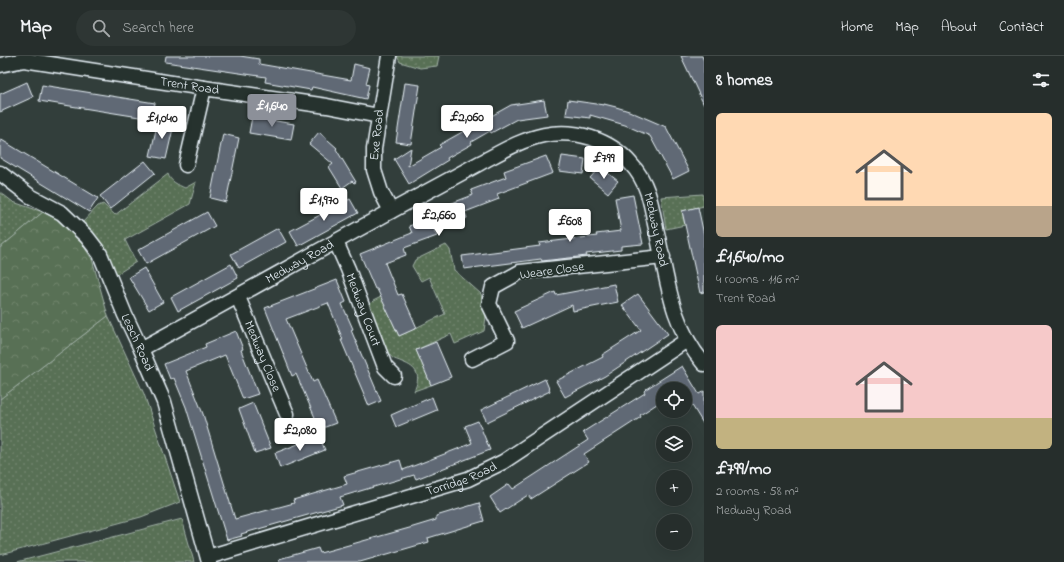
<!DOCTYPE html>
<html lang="en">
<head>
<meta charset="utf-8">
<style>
	:root { --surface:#262e2c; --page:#2e3634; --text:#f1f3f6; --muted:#a4a8a9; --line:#424a48; --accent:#8c9099 }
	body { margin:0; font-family:"Indie Flower",sans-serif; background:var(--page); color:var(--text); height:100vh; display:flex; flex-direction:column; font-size:15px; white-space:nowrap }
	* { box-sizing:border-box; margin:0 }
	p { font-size:13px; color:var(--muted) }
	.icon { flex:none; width:22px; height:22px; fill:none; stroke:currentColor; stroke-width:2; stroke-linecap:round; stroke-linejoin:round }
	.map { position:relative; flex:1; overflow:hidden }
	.details { display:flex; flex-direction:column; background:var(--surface); width:360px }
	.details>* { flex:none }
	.fabs { position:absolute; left:656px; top:326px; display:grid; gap:8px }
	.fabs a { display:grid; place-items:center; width:36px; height:36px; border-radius:50%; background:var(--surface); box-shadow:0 4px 16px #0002,0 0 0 1px var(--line); font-size:20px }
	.price { position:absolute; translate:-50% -34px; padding:0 9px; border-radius:4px; background:#fff; color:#222; font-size:13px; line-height:26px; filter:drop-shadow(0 1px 2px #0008) }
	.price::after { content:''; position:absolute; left:50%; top:24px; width:12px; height:9px; margin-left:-6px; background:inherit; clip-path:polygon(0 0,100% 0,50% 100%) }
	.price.active { background:var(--accent); color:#fff }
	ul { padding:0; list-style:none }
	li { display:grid; align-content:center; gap:8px; height:212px; padding:0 12px }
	li span { display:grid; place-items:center; height:124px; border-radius:6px; color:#555 }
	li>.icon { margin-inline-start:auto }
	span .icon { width:72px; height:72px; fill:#fffc; stroke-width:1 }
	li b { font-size:17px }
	h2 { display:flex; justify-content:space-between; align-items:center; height:48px; padding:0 12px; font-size:17px }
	header { display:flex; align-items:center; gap:24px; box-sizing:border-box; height:56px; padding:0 20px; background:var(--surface); border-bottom:1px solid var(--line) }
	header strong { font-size:19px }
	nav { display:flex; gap:22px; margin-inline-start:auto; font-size:14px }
	.search { width:280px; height:36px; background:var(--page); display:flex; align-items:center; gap:10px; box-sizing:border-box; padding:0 14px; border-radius:22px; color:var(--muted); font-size:15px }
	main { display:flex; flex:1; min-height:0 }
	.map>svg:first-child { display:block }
	.grass { fill:url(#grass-dots); stroke:#a0b0a6 }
	.forest { fill:url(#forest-crowns); stroke:#a0b0a6 }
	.building { fill:#616974; stroke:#e8f1f8 }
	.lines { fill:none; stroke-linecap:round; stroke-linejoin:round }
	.minor-casing { stroke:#e8f1f8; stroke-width:17 }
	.minor { stroke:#26332d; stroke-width:14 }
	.labels { text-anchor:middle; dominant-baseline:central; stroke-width:3.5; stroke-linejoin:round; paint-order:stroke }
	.street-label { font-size:13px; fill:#e8f1f8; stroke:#26332d }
</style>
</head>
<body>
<header>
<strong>Map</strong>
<div class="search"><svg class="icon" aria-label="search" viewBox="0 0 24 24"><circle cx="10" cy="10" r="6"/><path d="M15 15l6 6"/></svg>Search here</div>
<nav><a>Home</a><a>Map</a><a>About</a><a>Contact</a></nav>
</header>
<main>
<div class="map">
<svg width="704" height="506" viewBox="0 0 704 506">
	<defs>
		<pattern id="grass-dots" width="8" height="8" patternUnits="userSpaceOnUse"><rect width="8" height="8" fill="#597054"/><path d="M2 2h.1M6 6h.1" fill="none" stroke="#71856d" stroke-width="1.8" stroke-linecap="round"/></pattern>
		<pattern id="forest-crowns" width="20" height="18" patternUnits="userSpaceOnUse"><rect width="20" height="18" fill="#597054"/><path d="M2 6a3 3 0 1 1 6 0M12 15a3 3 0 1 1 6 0" fill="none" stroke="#71856d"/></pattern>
	</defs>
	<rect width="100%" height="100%" fill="#323e3b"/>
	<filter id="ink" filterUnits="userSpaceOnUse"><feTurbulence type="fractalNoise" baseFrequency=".025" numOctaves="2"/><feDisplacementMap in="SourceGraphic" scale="8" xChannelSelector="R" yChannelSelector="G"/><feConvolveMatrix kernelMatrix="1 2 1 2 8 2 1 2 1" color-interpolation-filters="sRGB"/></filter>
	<g filter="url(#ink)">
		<g class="grass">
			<path d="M397 0H439L437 10 420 12 400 6Z"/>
			<path d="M168 118C170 125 178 129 185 132L196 126 190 148 125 184 136 206 117 218 104 196 81 168 98 150 103 148 115 159Z"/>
			<path d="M0 136 13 146 43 156 0 192Z"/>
			<path d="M703 138 704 150 682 155 685 169 666 173 661 141Z"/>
			<path d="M446 189 450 194 454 214 481 238 486 261 484 275 455 288 451 278 416 294 431 329 414 335C421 320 418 312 402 306 396 303 393 304 389 298L372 262 368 250 373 245 381 241 399 280C414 273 429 265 445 258L429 221 421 225 412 210 415 204Z"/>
			<path d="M108 260 144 338 180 446 141 461 0 499V343Z"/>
			<path d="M182 463 194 506H17Z"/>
		</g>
		<path class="forest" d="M43 156 60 165 81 186 92 203 108 260 0 343V192Z"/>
		<g class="building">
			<path d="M166 0H240L259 3V8L351 24 354 8 370 12 366 28 369 29 366 43 312 31 311 34 265 26 266 21 165 6Z"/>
			<path d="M681 0H702L704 5V49Z"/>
			<path d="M27 26 33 41 0 56V38Z"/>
			<path d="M405 27 420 29 411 88 396 86Z"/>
			<path d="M42 29 155 47 152 63 39 45Z"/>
			<path d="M544 44 547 59 517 63 491 77 490 75 471 86 472 88 447 102 448 104 409 128 394 103 411 92 408 110 441 91 439 89 464 75 463 73 476 66 477 68 511 49Z"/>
			<path d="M568 44 604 49V48L616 51 629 55 666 71 689 115 673 123 650 80 625 69 590 59V62L566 59Z"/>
			<path d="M252 61 294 68 291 84 249 77Z"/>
			<path d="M158 65 174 68 166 103 150 100Z"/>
			<path d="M319 76 337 92 336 93 356 126 354 127 352 125 342 132 329 111 333 108 309 88Z"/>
			<path d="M223 78 239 82 226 146 210 142Z"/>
			<path d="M0 83 98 142 89 156 0 102Z"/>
			<path d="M546 100 553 117 497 138 499 143 465 156 467 162 434 174 437 180 404 192 406 199 385 207 398 239 402 238 417 272 399 280 377 233H375L360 198 412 177 409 170 441 158 439 152 473 139 471 134 506 121 504 115Z"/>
			<path d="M562 100 585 103 583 118 559 115Z"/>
			<path d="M145 105 155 117 110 153 100 140Z"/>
			<path d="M600 111 618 125 608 137 590 122Z"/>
			<path d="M633 139 643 188 621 190V194L586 198 587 200 542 205 541 203 464 213 462 200 540 190 539 187 597 180 596 178 621 175 615 142Z"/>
			<path d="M350 143 358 157 298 190 290 175Z"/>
			<path d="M698 151 704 179V236L700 237 682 155Z"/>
			<path d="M207 156 215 170 146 208 138 194Z"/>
			<path d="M278 172 286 186 239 212 231 198Z"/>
			<path d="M231 208 238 222 178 255 171 241Z"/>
			<path d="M144 212 163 246 149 254 129 221Z"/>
			<path d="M337 224 346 246 342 248 353 273 351 274 381 345 369 350 341 284H343L328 247 286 263 313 326 317 324 336 367 320 373 296 318 292 320 265 252Z"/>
			<path d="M614 228 618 246 573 255 572 249 522 272 514 255 555 236 556 239Z"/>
			<path d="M638 238 668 278 605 320 565 341 556 325 603 301 602 299 641 274 622 249Z"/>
			<path d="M236 275 243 293 241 294 258 338 243 343 225 299 186 315 203 358 235 463 294 447 293 444 347 428 344 420 400 404 403 414 460 392 472 387 465 370 478 365 490 394 416 423 414 419 340 441 343 449 262 472 241 478 242 480 227 484 186 351 174 322 170 323 164 308 206 291 205 288Z"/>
			<path d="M436 286 451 321 431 329 416 294Z"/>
			<path d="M682 310 699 338 704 335V369L685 338V333H663V344L640 359 641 361 584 398 589 406 531 443 528 439 500 457 490 441 509 428 513 433 588 384 583 376 645 337 644 335 646 333Z"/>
			<path d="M545 323 550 335 487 366 481 354Z"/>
			<path d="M432 341 437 354 396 371 391 359Z"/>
			<path d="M253 347 271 392 255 397 239 353Z"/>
			<path d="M319 380 325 394 280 412 275 397Z"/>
			<path d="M479 447 484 465 428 482 429 486 360 506H280L279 503 318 492 320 497 413 471 436 464V460Z"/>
		</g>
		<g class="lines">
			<defs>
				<g id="minor">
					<path d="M389 0 374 93V114L381 136 391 155"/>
					<path id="s1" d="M0 9 24 4 204 32 327 50 379 60"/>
					<path d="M186 109 204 32"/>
					<path id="s2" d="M0 117 30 140 62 157 87 181 100 198 125 259 141 293 164 346 209 506"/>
					<path id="s3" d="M336 186 348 213 385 311 394 320"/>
					<path id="s4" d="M238 241 287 358"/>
					<path id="s5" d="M141 293C234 243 326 190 419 140 439 129 460 118 480 107 501 96 520 84 544 79 575 73 610 83 631 108 647 125 651 146 655 168 667 218 669 267 704 308"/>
					<path d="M472 303 507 285 489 248 493 231 520 216 663 201"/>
					<path id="s6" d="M208 501 468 423 503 406 687 284"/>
				</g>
			</defs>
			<use href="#minor" class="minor-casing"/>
			<use href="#minor" class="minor"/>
		</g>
	</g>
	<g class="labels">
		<g class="street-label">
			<text stroke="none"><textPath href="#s1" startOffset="192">Trent Road</textPath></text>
			<text transform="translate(377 79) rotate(-84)">Exe Road</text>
			<text stroke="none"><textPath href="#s5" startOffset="624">Medway Road</textPath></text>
			<text stroke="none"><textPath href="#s5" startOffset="181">Medway Road</textPath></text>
			<text transform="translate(552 215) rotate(-8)">Weare Close</text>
			<text stroke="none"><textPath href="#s3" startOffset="73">Medway Court</textPath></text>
			<text stroke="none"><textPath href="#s2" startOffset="226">Leach Road</textPath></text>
			<text stroke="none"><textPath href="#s4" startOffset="64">Medway Close</textPath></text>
			<text stroke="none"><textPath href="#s6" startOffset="265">Torridge Road</textPath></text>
		</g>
	</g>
</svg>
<div class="fabs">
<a><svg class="icon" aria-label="locate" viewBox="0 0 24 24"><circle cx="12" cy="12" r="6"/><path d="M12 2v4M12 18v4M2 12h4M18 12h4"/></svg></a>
<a><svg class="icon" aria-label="layers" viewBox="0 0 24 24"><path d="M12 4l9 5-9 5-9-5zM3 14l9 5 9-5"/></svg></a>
<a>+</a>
<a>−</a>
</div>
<b class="price active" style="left:272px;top:72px">£1,640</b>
<b class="price" style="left:467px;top:83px">£2,060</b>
<b class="price" style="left:162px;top:84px">£1,040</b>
<b class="price" style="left:604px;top:124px">£799</b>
<b class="price" style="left:324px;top:166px">£1,970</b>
<b class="price" style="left:439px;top:181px">£2,660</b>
<b class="price" style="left:570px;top:187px">£608</b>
<b class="price" style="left:300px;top:396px">£2,080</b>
</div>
<section class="details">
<h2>8 homes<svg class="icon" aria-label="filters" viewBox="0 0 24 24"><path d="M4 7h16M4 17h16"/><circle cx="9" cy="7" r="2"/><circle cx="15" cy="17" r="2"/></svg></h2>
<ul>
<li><span style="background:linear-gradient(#ffd9b3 75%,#b9a48a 0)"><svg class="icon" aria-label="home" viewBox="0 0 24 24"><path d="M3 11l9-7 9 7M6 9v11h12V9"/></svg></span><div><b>£1,640/mo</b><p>4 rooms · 116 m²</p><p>Trent Road</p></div></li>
<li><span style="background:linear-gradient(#f6c9c9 75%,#c2b280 0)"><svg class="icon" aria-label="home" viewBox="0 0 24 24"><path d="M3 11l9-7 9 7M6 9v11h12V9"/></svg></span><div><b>£799/mo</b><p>2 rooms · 58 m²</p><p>Medway Road</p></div></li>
</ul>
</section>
</main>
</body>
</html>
